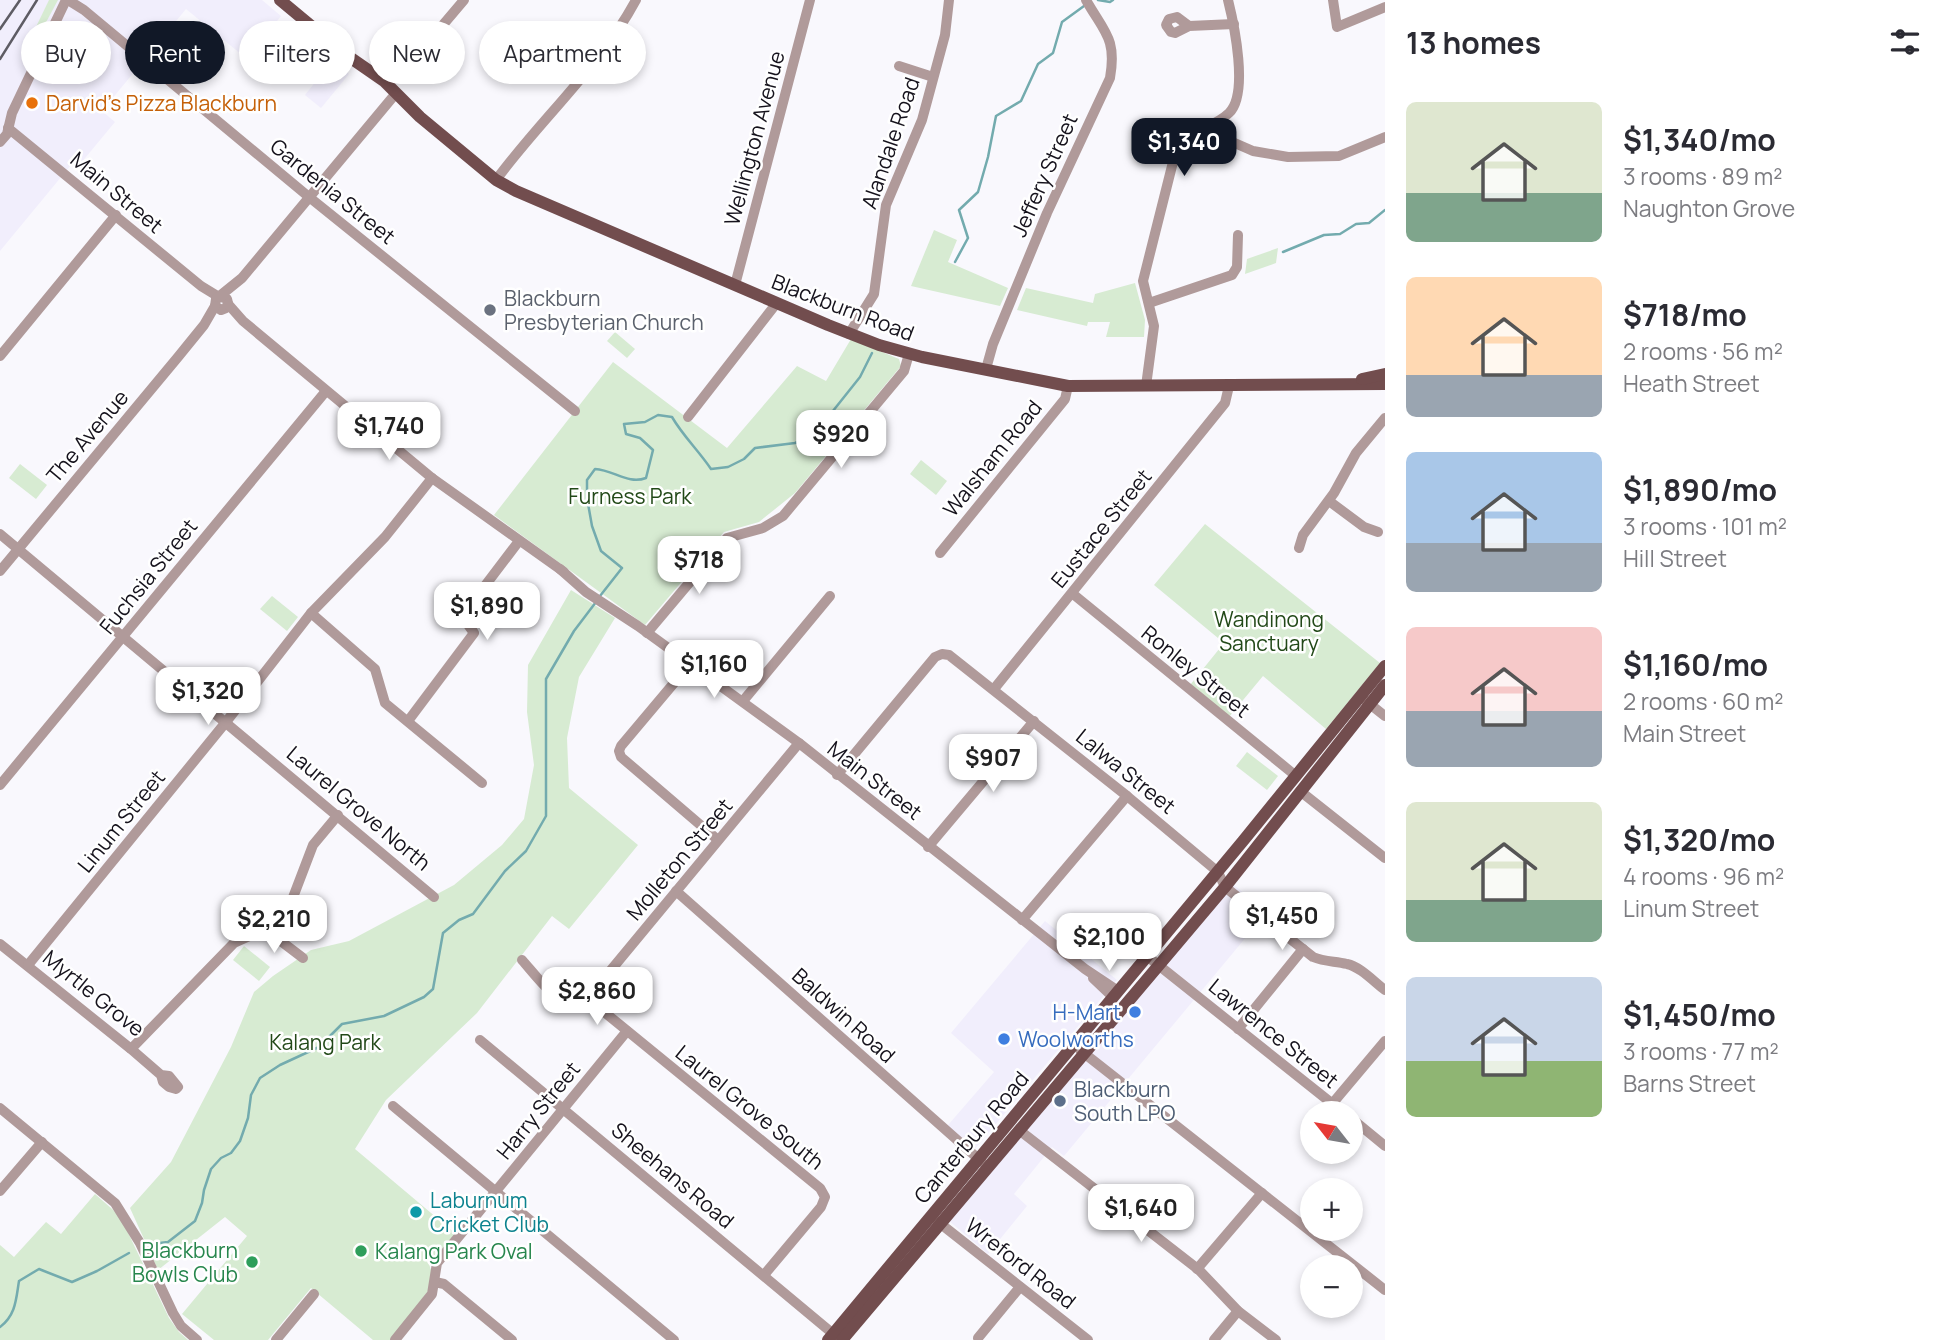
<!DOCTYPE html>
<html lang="en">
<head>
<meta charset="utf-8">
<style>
	:root { --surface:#fff; --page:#f7f7f7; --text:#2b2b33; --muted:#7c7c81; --accent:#111827 }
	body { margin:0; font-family:Manrope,sans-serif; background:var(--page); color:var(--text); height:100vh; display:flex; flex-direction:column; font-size:26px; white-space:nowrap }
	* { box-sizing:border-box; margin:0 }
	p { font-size:23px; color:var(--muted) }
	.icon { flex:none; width:38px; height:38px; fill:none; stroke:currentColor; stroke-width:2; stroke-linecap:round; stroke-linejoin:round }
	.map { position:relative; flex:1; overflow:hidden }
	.details { display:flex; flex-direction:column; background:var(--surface); width:560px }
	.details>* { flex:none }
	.hud { position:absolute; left:21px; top:21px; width:665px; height:63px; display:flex; gap:14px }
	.needle { width:46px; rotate:301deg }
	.tools { position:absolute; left:1300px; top:1101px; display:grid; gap:14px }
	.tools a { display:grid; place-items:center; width:63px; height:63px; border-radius:50%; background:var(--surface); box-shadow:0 4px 10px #0003; font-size:35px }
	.price { position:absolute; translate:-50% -60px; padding:0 16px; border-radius:14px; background:#fff; color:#222; font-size:23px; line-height:46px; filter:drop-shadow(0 2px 4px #0008) }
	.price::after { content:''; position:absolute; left:50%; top:42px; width:21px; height:16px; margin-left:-10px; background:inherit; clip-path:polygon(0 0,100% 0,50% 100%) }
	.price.selected { background:var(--accent); color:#fff }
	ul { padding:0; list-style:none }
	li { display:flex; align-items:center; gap:21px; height:175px; padding:0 21px }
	li span { display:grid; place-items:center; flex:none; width:196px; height:140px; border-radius:10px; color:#555 }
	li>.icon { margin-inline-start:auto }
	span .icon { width:84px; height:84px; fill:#fffc; stroke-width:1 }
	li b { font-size:30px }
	h2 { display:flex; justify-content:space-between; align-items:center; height:84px; padding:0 21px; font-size:30px }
	.chip { padding:0 24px; border-radius:32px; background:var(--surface); box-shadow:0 4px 10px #0003; font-size:24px; line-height:63px }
	.chip.selected { background:var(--accent); color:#fff }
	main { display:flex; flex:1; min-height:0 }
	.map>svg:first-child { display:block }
	.built { fill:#f1eefc }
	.green { fill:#d7ebd2 }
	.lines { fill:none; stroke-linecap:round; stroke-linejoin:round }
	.stream { stroke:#73abae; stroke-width:2.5 }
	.minor { stroke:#b09a9a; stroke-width:10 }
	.major { stroke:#724d4e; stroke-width:12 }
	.rail { stroke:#5e5c64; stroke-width:2.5 }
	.food-dot { fill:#e8710a; stroke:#fff; stroke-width:2.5 }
	.worship-dot { fill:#6b7280; stroke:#fff; stroke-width:2.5 }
	.shop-dot { fill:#3f7fe0; stroke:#fff; stroke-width:2.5 }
	.service-dot { fill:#5c6f8a; stroke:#fff; stroke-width:2.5 }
	.culture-dot { fill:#0f9aa8; stroke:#fff; stroke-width:2.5 }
	.leisure-dot { fill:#2e9e5b; stroke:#fff; stroke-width:2.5 }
	.labels { text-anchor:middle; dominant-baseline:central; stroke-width:5; stroke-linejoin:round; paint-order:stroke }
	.food-label { font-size:21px; fill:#c56008; stroke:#fff; text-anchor:start }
	.street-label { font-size:21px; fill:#15121c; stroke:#fff }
	.worship-label { font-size:21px; fill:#5b616d; stroke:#fff; text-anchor:start }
	.park-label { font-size:21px; fill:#224918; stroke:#fff }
	.shop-label { font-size:21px; fill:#366cbe; stroke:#fff; text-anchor:end }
	.service-label { font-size:21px; fill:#4e5e75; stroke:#fff; text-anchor:start }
	.culture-label { font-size:21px; fill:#0d838f; stroke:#fff; text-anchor:start }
	.leisure-label { font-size:21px; fill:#27864d; stroke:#fff; text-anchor:end }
</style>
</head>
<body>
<main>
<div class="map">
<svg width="1385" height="1340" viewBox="0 0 1385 1340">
	<rect width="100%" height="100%" fill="#f9f8fd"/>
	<g class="built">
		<path d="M0 0H262L281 16 247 59 186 9 102 111 115 122 76 169 71 165 0 251Z"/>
		<path d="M332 61 349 74 321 108 305 95Z"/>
		<path d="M1234 885 1267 912 1064 1156 1052 1147 1014 1194 1027 1206 988 1254 948 1220Z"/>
		<path d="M1045 921 1117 980 969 1156 942 1132 994 1072 951 1033Z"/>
	</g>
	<g class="green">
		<path d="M49 0H58L43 28 34 31Z"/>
		<path d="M934 230 957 240 948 262 1008 288 1000 306 911 286Z"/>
		<path d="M1278 248 1276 263 1245 274 1247 259Z"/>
		<path d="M1135 283 1145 320 1144 337H1106L1110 322H1088L1087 326 1017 310 1026 288 1093 303 1095 294Z"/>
		<path d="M615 332 635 349 627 358 607 341Z"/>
		<path d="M851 339 899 359 901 366 795 493 759 522 724 532 645 625 494 515 613 362 727 448 797 366 826 381Z"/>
		<path d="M921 460 947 481 936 495 910 474Z"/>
		<path d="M20 464 47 485 36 499 9 478Z"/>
		<path d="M1205 524 1380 663 1326 729 1263 676 1229 717 1190 685 1224 643 1154 585Z"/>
		<path d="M571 590 615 618 579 677 567 738 569 788 638 845 569 929 552 916 477 1013 386 1100 355 1149 456 1234 429 1264 435 1282 391 1340H373L311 1288 268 1340H214L182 1314 247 1236 225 1217 158 1270 130 1208 171 1162 231 1047 254 992 273 976 311 950 349 941 454 885 502 845 524 819 534 765 527 712 528 665Z"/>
		<path d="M272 596 298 617 287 631 260 609Z"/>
		<path d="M1247 752 1278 776 1267 790 1236 766Z"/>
		<path d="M244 946 270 967 259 981 233 960Z"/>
		<path d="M95 1194 120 1216 169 1318 179 1332 188 1340H0V1245L14 1257 46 1222 61 1234Z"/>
	</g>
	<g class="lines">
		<g class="stream">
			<path d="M1098 0 1110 2 1113 0"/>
			<path d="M1283 252 1324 235 1340 234 1356 224 1369 223 1385 210"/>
			<path d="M955 262 968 238 959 210 978 192 988 157 996 116 1021 101 1038 64 1053 53 1062 22 1084 6"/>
			<path d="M600 596 622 568 601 551 592 526 587 498V480L595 469C614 470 628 485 646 478L653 450 640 438 626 434 624 424 645 422 658 415 672 417C683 436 699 451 711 469L728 467 744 459 755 448 795 443 813 436 860 377 872 353"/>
			<path d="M151 1244 168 1242 195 1221 202 1203 204 1190 211 1169 221 1158 231 1153 240 1141 248 1118 251 1095 260 1078 280 1065 319 1047 342 1024 384 1016 424 997 433 989 443 933 459 920 473 914 505 871 526 851 546 816V679L574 631 596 602"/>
			<path d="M0 1327C16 1315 16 1299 19 1281L39 1269 72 1282 97 1271 129 1253"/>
		</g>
		<g class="minor">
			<path d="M68 0 84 10 309 197 575 411"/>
			<path d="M1333 0 1337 27 1385 7"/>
			<path d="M1189 26 1177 17 1169 19 1166 25 1171 32 1175 33 1189 26 1234 24"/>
			<path d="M899 66 933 77"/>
			<path d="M384 81H390L403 72 464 0"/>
			<path d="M1208 125 1214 134 1253 151 1288 157 1339 156 1385 137"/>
			<path d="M8 128 201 286 219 297"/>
			<path d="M0 142 7 134 12 113 66 0"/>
			<path d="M496 180C541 119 600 67 636 0"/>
			<path d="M735 285 810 0"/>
			<path d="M221 297 227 299 228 303 226 308 221 310 215 306 216 299 242 278 392 98"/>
			<path d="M1149 303 1232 275 1237 267 1238 235"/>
			<path d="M228 304 243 321 432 478 564 572"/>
			<path d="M849 334 874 294 886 205 922 120 945 35 949 0"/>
			<path d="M0 356 116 215"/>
			<path d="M986 369 993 344 1047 213 1110 78C1117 38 1104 32 1086 0"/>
			<path d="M1146 386 1154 326 1143 281 1173 162C1186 123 1207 134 1229 113 1249 94 1234 24 1228 0"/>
			<path d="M688 417 776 304"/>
			<path d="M1329 501 1364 527 1378 532"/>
			<path d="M0 534 434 897"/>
			<path d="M1299 548 1303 535 1334 493 1356 453 1385 418"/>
			<path d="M940 553 1065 399 1068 386"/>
			<path d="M560 569 586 592 638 626 799 743 1085 969 1118 991"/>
			<path d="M0 571 178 357 204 325 215 306"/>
			<path d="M1073 594 1296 776"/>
			<path d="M311 613 375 669 385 703 482 783"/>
			<path d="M647 633 727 538 763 528 783 516 904 371 909 354"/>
			<path d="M690 664 621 746 619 751 621 757 718 840"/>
			<path d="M994 689 1225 403 1229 386"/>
			<path d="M743 701 830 596"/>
			<path d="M1366 701 1385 716"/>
			<path d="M408 721 474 633 462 616 519 541"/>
			<path d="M837 775 935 657 942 654 949 655 1127 796 1218 872 1225 887 1313 957C1325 962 1335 961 1347 964 1361 967 1374 982 1385 990"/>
			<path d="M0 785 326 391"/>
			<path d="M1300 791 1385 858"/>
			<path d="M928 847 1034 721"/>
			<path d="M676 891 982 1162"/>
			<path d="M1022 920 1127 796"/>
			<path d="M265 929 303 958"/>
			<path d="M0 944 131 1049 161 1075 163 1082 169 1087 176 1089 178 1087 169 1076 161 1075"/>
			<path d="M1147 956 1344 1113"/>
			<path d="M522 960C537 977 554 1001 576 1008L582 1005 799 743"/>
			<path d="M28 965 226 722 311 613 385 537 432 478"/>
			<path d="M1093 978 1113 997"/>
			<path d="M587 998 820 1188 825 1197 821 1207 764 1275"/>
			<path d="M1238 1029 1303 949"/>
			<path d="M480 1040 837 1337"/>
			<path d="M131 1049 234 943 265 929 292 900 313 845 338 815"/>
			<path d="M1080 1050 1385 1290"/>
			<path d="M1332 1104 1385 1041"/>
			<path d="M393 1106 674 1340"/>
			<path d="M0 1108 115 1203 140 1243 173 1313 181 1326 197 1340"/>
			<path d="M1351 1118 1385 1146"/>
			<path d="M1019 1130 1199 1270 1238 1311 1276 1340"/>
			<path d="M0 1191 42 1142"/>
			<path d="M937 1221 1088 1340"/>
			<path d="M1197 1269 1262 1193"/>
			<path d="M435 1282 444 1284 512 1340"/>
			<path d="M978 1338 1020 1287"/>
			<path d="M276 1340 314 1294"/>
			<path d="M395 1340 432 1294 437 1263 627 1031"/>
			<path d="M1214 1340 1238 1311"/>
		</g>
		<g class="major">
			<path d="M280 0 345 54 384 81 420 117 496 180 516 191 828 325 879 345 922 357 1068 386 1385 384"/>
			<path d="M1362 379 1385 374"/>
			<path d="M828 1340 1243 841 1385 666"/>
			<path d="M842 1340 1225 887 1385 685"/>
		</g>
		<g class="rail">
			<path d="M0 29 20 0"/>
			<path d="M0 59 37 0"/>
		</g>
	</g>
	<circle class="food-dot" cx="32" cy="103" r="7"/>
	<circle class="worship-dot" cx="490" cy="310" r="7"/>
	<g class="shop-dot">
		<circle cx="1135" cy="1012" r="7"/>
		<circle cx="1004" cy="1039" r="7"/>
	</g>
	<circle class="service-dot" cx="1060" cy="1101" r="7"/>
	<circle class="culture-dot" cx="416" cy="1212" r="7"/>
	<g class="leisure-dot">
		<circle cx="361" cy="1251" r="7"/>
		<circle cx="252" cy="1262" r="7"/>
	</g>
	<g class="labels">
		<g class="food-label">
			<text x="46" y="103">Darvid's Pizza Blackburn</text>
		</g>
		<g class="street-label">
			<text transform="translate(754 138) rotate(-75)">Wellington Avenue</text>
			<text transform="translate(890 143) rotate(-71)">Alandale Road</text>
			<text transform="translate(1044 175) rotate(-66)">Jeffery Street</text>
			<text transform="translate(333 191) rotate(39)">Gardenia Street</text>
			<text transform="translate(117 192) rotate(40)">Main Street</text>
			<text transform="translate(843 307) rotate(21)">Blackburn Road</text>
			<text transform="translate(87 436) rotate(-50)">The Avenue</text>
			<text transform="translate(992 458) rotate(-51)">Walsham Road</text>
			<text transform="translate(1101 528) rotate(-51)">Eustace Street</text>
			<text transform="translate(148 576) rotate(-51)">Fuchsia Street</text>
			<text transform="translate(1196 671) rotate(39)">Ronley Street</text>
			<text transform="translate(1126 771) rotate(39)">Lalwa Street</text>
			<text transform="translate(875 780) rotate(38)">Main Street</text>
			<text transform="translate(359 808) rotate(40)">Laurel Grove North</text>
			<text transform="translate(121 821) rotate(-51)">Linum Street</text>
			<text transform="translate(679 859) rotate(-50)">Molleton Street</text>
			<text transform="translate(94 993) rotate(39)">Myrtle Grove</text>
			<text transform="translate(844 1015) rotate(42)">Baldwin Road</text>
			<text transform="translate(1274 1033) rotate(39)">Lawrence Street</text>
			<text transform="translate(750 1107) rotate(39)">Laurel Grove South</text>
			<text transform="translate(538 1110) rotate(-51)">Harry Street</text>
			<text transform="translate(971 1137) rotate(-50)">Canterbury Road</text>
			<text transform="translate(673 1175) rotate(40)">Sheehans Road</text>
			<text transform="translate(1021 1263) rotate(38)">Wreford Road</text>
		</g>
		<g class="worship-label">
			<text x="504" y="298">Blackburn<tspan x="504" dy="24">Presbyterian Church</tspan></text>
		</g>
		<g class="park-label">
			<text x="630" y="496">Furness Park</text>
			<text x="1269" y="619">Wandinong<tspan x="1269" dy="24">Sanctuary</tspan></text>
			<text x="325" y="1042">Kalang Park</text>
		</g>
		<g class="shop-label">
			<text x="1121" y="1012">H-Mart</text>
			<text x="1018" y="1039" text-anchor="start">Woolworths</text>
		</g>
		<g class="service-label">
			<text x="1074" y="1089">Blackburn<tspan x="1074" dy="24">South LPO</tspan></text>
		</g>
		<g class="culture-label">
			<text x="430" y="1200">Laburnum<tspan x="430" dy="24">Cricket Club</tspan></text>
		</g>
		<g class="leisure-label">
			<text x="238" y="1250">Blackburn<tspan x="238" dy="24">Bowls Club</tspan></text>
			<text x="375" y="1251" text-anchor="start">Kalang Park Oval</text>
		</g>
	</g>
</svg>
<div class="tools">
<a><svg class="needle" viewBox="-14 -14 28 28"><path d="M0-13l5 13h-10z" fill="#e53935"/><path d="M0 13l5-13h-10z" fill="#7c7c81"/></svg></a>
<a>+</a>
<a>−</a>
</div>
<b class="price selected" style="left:1184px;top:178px">$1,340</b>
<b class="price" style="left:389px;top:462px">$1,740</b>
<b class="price" style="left:841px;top:470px">$920</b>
<b class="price" style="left:699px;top:596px">$718</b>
<b class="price" style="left:487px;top:642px">$1,890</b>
<b class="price" style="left:714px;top:700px">$1,160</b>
<b class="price" style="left:208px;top:727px">$1,320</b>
<b class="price" style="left:993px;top:794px">$907</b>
<b class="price" style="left:1282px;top:952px">$1,450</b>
<b class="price" style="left:274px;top:955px">$2,210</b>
<b class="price" style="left:1109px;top:973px">$2,100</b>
<b class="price" style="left:597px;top:1027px">$2,860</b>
<b class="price" style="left:1141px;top:1244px">$1,640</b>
<div class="hud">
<a class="chip">Buy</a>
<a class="chip selected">Rent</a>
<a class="chip">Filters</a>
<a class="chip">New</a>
<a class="chip">Apartment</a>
</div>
</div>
<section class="details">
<h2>13 homes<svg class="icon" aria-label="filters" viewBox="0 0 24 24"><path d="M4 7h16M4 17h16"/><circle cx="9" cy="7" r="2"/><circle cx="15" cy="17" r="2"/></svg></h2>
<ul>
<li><span style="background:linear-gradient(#dfe7d0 65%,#7fa58c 0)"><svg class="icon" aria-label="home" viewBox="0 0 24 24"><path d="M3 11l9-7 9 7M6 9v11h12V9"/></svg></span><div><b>$1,340/mo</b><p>3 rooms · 89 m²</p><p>Naughton Grove</p></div></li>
<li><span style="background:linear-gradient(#ffd9b3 70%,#9aa5b1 0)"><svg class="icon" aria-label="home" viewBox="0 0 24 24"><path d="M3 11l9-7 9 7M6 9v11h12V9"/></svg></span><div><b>$718/mo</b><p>2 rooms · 56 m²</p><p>Heath Street</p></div></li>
<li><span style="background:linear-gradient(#a9c7e8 65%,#9aa5b1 0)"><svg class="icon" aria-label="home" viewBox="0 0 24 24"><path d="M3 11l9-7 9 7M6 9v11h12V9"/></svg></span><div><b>$1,890/mo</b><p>3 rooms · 101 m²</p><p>Hill Street</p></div></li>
<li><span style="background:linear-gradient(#f6c9c9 60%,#9aa5b1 0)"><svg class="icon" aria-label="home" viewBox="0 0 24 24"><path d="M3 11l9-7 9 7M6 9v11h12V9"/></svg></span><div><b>$1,160/mo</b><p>2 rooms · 60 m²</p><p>Main Street</p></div></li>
<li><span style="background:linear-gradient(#dfe7d0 70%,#7fa58c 0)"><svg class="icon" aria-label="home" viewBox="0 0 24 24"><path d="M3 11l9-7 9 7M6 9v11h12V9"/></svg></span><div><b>$1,320/mo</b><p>4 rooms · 96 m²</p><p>Linum Street</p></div></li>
<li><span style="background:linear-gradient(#c9d6e8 60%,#8fb573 0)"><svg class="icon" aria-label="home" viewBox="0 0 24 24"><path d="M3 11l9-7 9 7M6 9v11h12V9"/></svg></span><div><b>$1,450/mo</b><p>3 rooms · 77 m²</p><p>Barns Street</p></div></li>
</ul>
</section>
</main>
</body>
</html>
